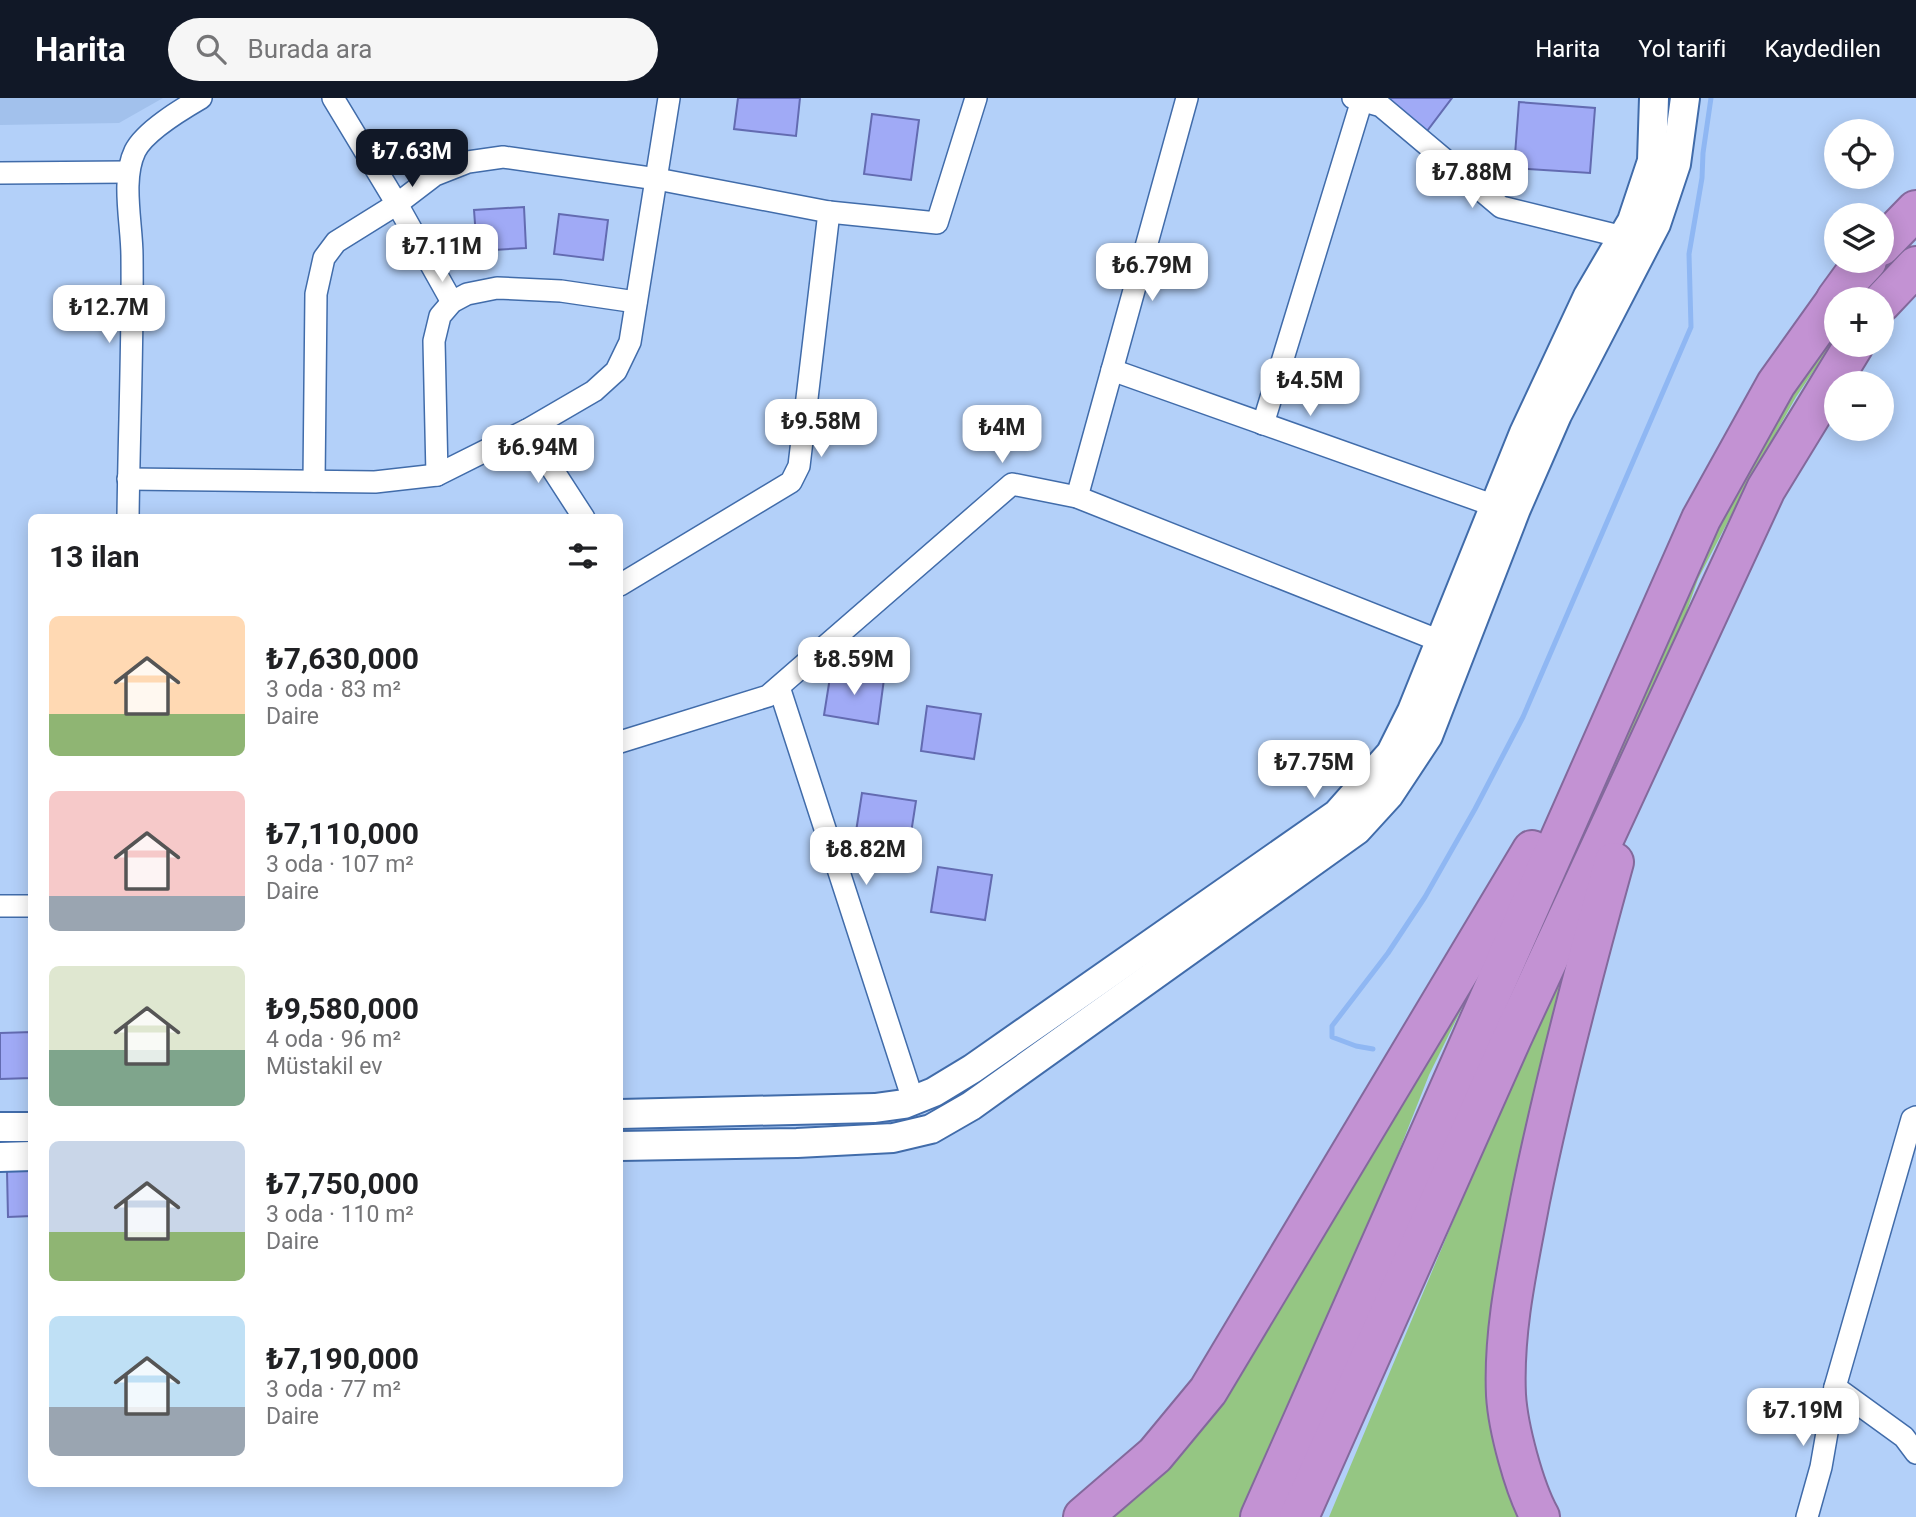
<!DOCTYPE html>
<html lang="tr">
<head>
<meta charset="utf-8">
<style>
	:root { --surface:#fff; --page:#f6f6f6; --text:#202124; --muted:#757577; --accent:#111827 }
	body { margin:0; font-family:Roboto,sans-serif; background:var(--page); color:var(--text); height:100vh; display:flex; flex-direction:column; font-size:26px; white-space:nowrap }
	* { box-sizing:border-box; margin:0 }
	p { font-size:23px; color:var(--muted) }
	.icon { flex:none; width:38px; height:38px; fill:none; stroke:currentColor; stroke-width:2; stroke-linecap:round; stroke-linejoin:round }
	.map { position:relative; flex:1; overflow:hidden }
	.side { position:absolute; left:28px; top:416px; width:595px; height:973px; display:flex; flex-direction:column; background:var(--surface); border-radius:10px; box-shadow:0 4px 18px #0003 }
	.side>* { flex:none }
	.tools { position:absolute; left:1824px; top:21px; display:grid; gap:14px }
	.tools a { display:grid; place-items:center; width:70px; height:70px; border-radius:50%; background:var(--surface); box-shadow:0 4px 18px #0003; font-size:35px }
	.price { position:absolute; translate:-50% -60px; padding:0 16px; border-radius:14px; background:#fff; color:#222; font-size:23px; line-height:46px; filter:drop-shadow(0 2px 4px #0008) }
	.price::after { content:''; position:absolute; left:50%; top:42px; width:21px; height:16px; margin-left:-10px; background:inherit; clip-path:polygon(0 0,100% 0,50% 100%) }
	.price.active { background:var(--accent); color:#fff }
	ul { padding:0; list-style:none }
	li { display:flex; align-items:center; gap:21px; height:175px; padding:0 21px }
	li span { display:grid; place-items:center; flex:none; width:196px; height:140px; border-radius:10px; color:#555 }
	li>.icon { margin-inline-start:auto }
	span .icon { width:84px; height:84px; fill:#fffc; stroke-width:1 }
	li b { font-size:30px }
	h2 { display:flex; justify-content:space-between; align-items:center; height:84px; padding:0 21px; font-size:30px }
	header { display:flex; align-items:center; gap:42px; box-sizing:border-box; height:98px; padding:0 35px; background:var(--accent); color:#fff }
	header strong { font-size:33px }
	nav { display:flex; gap:38px; margin-inline-start:auto; font-size:24px }
	.search { width:490px; height:63px; background:var(--page); display:flex; align-items:center; gap:18px; box-sizing:border-box; padding:0 24px; border-radius:38px; color:var(--muted); font-size:26px }
	.map>svg:first-child { display:block }
	.built { fill:#a2c1ec }
	.green { fill:#95c683 }
	.lines { fill:none; stroke-linecap:round; stroke-linejoin:round }
	.stream { stroke:#8fb7f3; stroke-width:5 }
	.building { fill:#a0aaf6; stroke:#636bb1; stroke-width:2 }
	.minor-casing { stroke:#416caa; stroke-width:24 }
	.tertiary-casing { stroke:#416caa; stroke-width:32 }
	.motorway-casing { stroke:#83699c; stroke-width:42 }
	.minor { stroke:#fff; stroke-width:21 }
	.tertiary { stroke:#fff; stroke-width:28 }
	.motorway { stroke:#c392d3; stroke-width:38 }
</style>
</head>
<body>
<header>
<strong>Harita</strong>
<div class="search"><svg class="icon" aria-label="search" viewBox="0 0 24 24"><circle cx="10" cy="10" r="6"/><path d="M15 15l6 6"/></svg>Burada ara</div>
<nav><a>Harita</a><a>Yol tarifi</a><a>Kaydedilen</a></nav>
</header>
<div class="map">
<svg width="1916" height="1419" viewBox="0 0 1916 1419">
	<rect width="100%" height="100%" fill="#b3d0f9"/>
	<path class="built" d="M0 0H163L119 25 0 27Z"/>
	<g class="green">
		<path d="M1836 224V240L1796 299 1751 379 1698 481 1668 566 1293 1378 1689 486 1762 343Z"/>
		<path d="M1577 828 1519 1066 1486 1275 1503 1360 1524 1419H1329Z"/>
		<path d="M1492 849 1429 977 1373 1119 1243 1419H1103Z"/>
	</g>
	<g class="lines">
		<path class="stream" d="M1373 951 1356 948 1332 939V928L1388 855 1425 799 1475 711 1523 619 1691 229 1689 156 1702 80 1703 55 1711 0"/>
	</g>
	<g class="building">
		<path d="M738 0H800L796 38 734 31Z"/>
		<path d="M1382 0H1452L1427 33Z"/>
		<path d="M1519 4 1595 10 1590 75 1514 70Z"/>
		<path d="M872 16 919 22 911 82 864 76Z"/>
		<path d="M524 109 526 150 477 153 474 112Z"/>
		<path d="M559 116 608 122 603 162 554 156Z"/>
		<path d="M831 573 884 581 878 626 824 617Z"/>
		<path d="M927 608 981 616 974 661 921 653Z"/>
		<path d="M862 695 916 703 909 748 855 740Z"/>
		<path d="M938 769 992 777 985 822 931 814Z"/>
		<path d="M32 934V980L0 981V935Z"/>
		<path d="M32 1072V1118L8 1119 7 1073Z"/>
	</g>
	<g class="lines">
		<defs>
			<g id="minor">
				<path d="M333 0 397 106 452 204"/>
				<path d="M1353 0 1381 8 1501 109 1623 139"/>
				<path d="M0 75 128 74"/>
				<path d="M1112 272 1495 408"/>
				<path d="M1263 326 1362 2"/>
				<path d="M527 332 584 420"/>
				<path d="M437 377 434 243 440 218 452 204 467 196 497 190 561 193 636 204"/>
				<path d="M128 381 375 384 437 377 527 332 594 293 616 273 630 244 669 0"/>
				<path d="M314 383 316 196 324 160 336 144 397 106 435 77 468 64 503 59 657 81 829 114 937 125 976 0"/>
				<path d="M1077 399 1187 0"/>
				<path d="M128 420C129 333 133 245 132 158 132 126 121 82 135 53 145 33 182 11 201 0"/>
				<path d="M620 487 791 384 799 368 829 114"/>
				<path d="M779 589 913 1002"/>
				<path d="M620 644 768 598 1012 386 1077 399 1440 543"/>
				<path d="M0 808H32"/>
				<path d="M1916 1019 1912 1021 1835 1289 1904 1339 1916 1355"/>
				<path d="M1807 1419 1821 1369 1835 1289"/>
			</g>
			<g id="tertiary">
				<path d="M620 1016 875 1010 904 1006 934 994 972 971 1337 716 1391 655 1412 613 1524 335 1588 198 1632 123 1652 63 1654 0"/>
				<path d="M0 1029H32"/>
				<path d="M620 1048 797 1045 893 1040 931 1031 971 1008 1357 732 1389 697 1428 638 1516 411 1557 317 1656 126 1676 66 1685 0"/>
				<path d="M0 1059 32 1058"/>
			</g>
			<g id="motorway">
				<path d="M1881 148 1916 112"/>
				<path d="M1836 201 1852 179 1867 163"/>
				<path d="M1881 205 1916 168"/>
				<path d="M1083 1419 1155 1357 1208 1293 1532 752"/>
				<path d="M1260 1419 1701 421 1776 286 1836 202"/>
				<path d="M1299 1419 1512 940 1766 391 1854 247"/>
				<path d="M1540 1419C1524 1390 1508 1330 1506 1297 1503 1232 1518 1167 1530 1103 1553 989 1583 876 1614 764"/>
			</g>
		</defs>
		<use href="#minor" class="minor-casing"/>
		<use href="#tertiary" class="tertiary-casing"/>
		<use href="#motorway" class="motorway-casing"/>
		<use href="#minor" class="minor"/>
		<use href="#tertiary" class="tertiary"/>
		<use href="#motorway" class="motorway"/>
	</g>
</svg>
<div class="tools">
<a><svg class="icon" aria-label="locate" viewBox="0 0 24 24"><circle cx="12" cy="12" r="6"/><path d="M12 2v4M12 18v4M2 12h4M18 12h4"/></svg></a>
<a><svg class="icon" aria-label="layers" viewBox="0 0 24 24"><path d="M12 4l9 5-9 5-9-5zM3 14l9 5 9-5"/></svg></a>
<a>+</a>
<a>−</a>
</div>
<b class="price active" style="left:412px;top:91px">₺7.63M</b>
<b class="price" style="left:1472px;top:112px">₺7.88M</b>
<b class="price" style="left:442px;top:186px">₺7.11M</b>
<b class="price" style="left:1152px;top:205px">₺6.79M</b>
<b class="price" style="left:109px;top:247px">₺12.7M</b>
<b class="price" style="left:1310px;top:320px">₺4.5M</b>
<b class="price" style="left:821px;top:361px">₺9.58M</b>
<b class="price" style="left:1002px;top:367px">₺4M</b>
<b class="price" style="left:538px;top:387px">₺6.94M</b>
<b class="price" style="left:854px;top:599px">₺8.59M</b>
<b class="price" style="left:1314px;top:702px">₺7.75M</b>
<b class="price" style="left:866px;top:789px">₺8.82M</b>
<b class="price" style="left:1803px;top:1350px">₺7.19M</b>
<section class="side">
<h2>13 ilan<svg class="icon" aria-label="filters" viewBox="0 0 24 24"><path d="M4 7h16M4 17h16"/><circle cx="9" cy="7" r="2"/><circle cx="15" cy="17" r="2"/></svg></h2>
<ul>
<li><span style="background:linear-gradient(#ffd9b3 70%,#8fb573 0)"><svg class="icon" aria-label="home" viewBox="0 0 24 24"><path d="M3 11l9-7 9 7M6 9v11h12V9"/></svg></span><div><b>₺7,630,000</b><p>3 oda · 83 m²</p><p>Daire</p></div></li>
<li><span style="background:linear-gradient(#f6c9c9 75%,#9aa5b1 0)"><svg class="icon" aria-label="home" viewBox="0 0 24 24"><path d="M3 11l9-7 9 7M6 9v11h12V9"/></svg></span><div><b>₺7,110,000</b><p>3 oda · 107 m²</p><p>Daire</p></div></li>
<li><span style="background:linear-gradient(#dfe7d0 60%,#7fa58c 0)"><svg class="icon" aria-label="home" viewBox="0 0 24 24"><path d="M3 11l9-7 9 7M6 9v11h12V9"/></svg></span><div><b>₺9,580,000</b><p>4 oda · 96 m²</p><p>Müstakil ev</p></div></li>
<li><span style="background:linear-gradient(#c9d6e8 65%,#8fb573 0)"><svg class="icon" aria-label="home" viewBox="0 0 24 24"><path d="M3 11l9-7 9 7M6 9v11h12V9"/></svg></span><div><b>₺7,750,000</b><p>3 oda · 110 m²</p><p>Daire</p></div></li>
<li><span style="background:linear-gradient(#bfe0f5 65%,#9aa5b1 0)"><svg class="icon" aria-label="home" viewBox="0 0 24 24"><path d="M3 11l9-7 9 7M6 9v11h12V9"/></svg></span><div><b>₺7,190,000</b><p>3 oda · 77 m²</p><p>Daire</p></div></li>
</ul>
</section>
</div>
</body>
</html>
